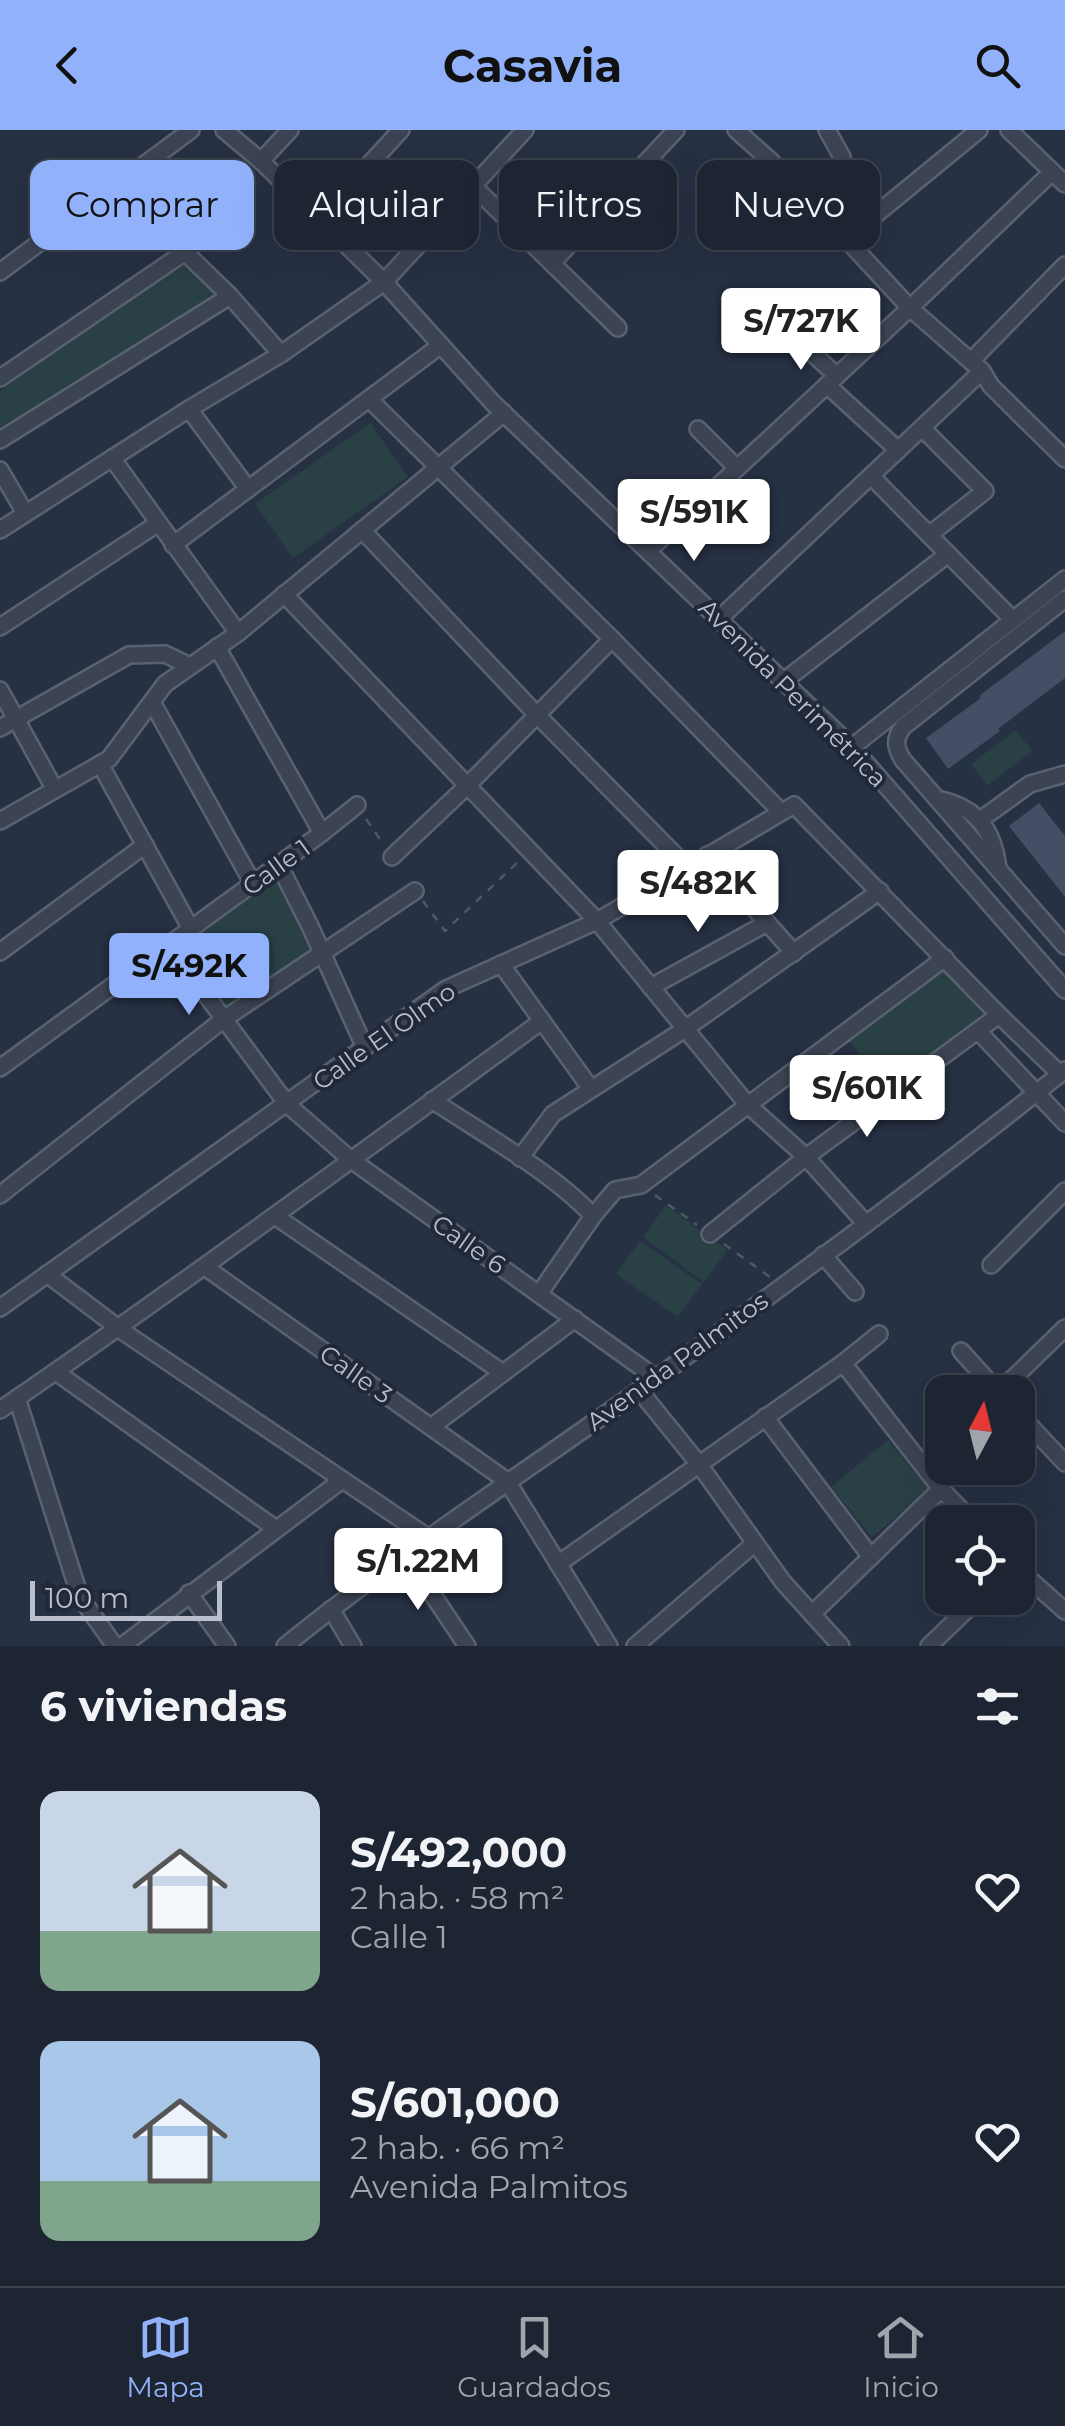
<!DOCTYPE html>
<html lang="es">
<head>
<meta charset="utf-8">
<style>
	:root { --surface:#1d2533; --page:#252d3b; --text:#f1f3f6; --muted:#a0a5ac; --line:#3b424e; --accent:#91b1fa }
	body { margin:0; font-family:Montserrat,sans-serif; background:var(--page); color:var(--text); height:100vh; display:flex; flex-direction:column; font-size:38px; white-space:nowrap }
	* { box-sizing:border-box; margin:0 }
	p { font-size:32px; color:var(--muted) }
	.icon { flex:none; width:55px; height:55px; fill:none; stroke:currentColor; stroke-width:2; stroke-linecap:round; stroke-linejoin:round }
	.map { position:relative; height:1516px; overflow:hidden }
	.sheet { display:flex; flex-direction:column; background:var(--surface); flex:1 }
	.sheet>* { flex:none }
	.top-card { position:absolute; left:30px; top:30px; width:1005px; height:90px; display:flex; gap:20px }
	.needle { width:65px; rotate:7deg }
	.tools { position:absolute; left:925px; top:1245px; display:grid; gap:20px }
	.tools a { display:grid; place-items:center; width:110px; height:110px; border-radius:20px; background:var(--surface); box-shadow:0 10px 40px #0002,0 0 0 2px var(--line); font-size:50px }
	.scale { position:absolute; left:30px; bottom:25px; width:192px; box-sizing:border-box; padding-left:10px; border:5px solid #b9bfcd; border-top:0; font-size:28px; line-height:35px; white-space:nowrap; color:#b9bfcd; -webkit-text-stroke:8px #202839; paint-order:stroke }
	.price { position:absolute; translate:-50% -85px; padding:0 22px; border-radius:10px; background:#fff; color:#222; font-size:32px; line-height:65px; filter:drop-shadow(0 2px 5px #0008) }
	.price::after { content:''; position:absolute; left:50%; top:60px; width:30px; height:22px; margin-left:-15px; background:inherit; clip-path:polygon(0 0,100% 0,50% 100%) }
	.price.active { background:var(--accent); color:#111 }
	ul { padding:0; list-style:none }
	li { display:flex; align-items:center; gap:30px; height:250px; padding:0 40px }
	li span { display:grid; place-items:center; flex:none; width:280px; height:200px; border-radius:20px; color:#555 }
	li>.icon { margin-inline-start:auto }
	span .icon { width:120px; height:120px; fill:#fffc; stroke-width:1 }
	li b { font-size:42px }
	h2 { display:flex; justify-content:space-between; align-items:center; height:120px; padding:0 40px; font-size:42px }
	.chip { padding:0 35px; border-radius:20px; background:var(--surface); box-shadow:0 10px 40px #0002,0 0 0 2px var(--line); font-size:35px; line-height:90px }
	.chip.active { background:var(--accent); color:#111 }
	header { display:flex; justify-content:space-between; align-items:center; height:130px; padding:0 40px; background:var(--accent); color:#111; font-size:45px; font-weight:700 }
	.dock { display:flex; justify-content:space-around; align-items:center; height:140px; border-top:2px solid var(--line); background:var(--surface); font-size:28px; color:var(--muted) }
	.dock a { display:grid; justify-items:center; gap:5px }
	.dock .active { color:var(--accent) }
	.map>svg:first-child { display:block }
	.green { fill:#294045 }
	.building { fill:#444e64 }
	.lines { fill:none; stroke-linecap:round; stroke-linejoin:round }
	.minor-casing { stroke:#5a6171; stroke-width:20 }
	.path { stroke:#485d61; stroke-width:2.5; stroke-dasharray:8 8; stroke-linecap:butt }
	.minor { stroke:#3c4454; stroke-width:15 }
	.labels { text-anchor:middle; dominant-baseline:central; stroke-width:8; stroke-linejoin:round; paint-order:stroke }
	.street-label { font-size:25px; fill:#b9bfcd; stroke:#202839 }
</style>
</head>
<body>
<header><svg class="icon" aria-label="back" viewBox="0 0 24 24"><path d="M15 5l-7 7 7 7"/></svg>Casavia<svg class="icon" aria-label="search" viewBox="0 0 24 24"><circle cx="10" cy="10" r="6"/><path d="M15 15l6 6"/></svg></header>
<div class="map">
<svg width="1065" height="1516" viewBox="0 0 1065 1516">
	<rect width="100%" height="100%" fill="#273144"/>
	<g class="green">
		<path d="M182 131 219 168 0 303V261Z"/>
		<path d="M370 293 408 347 293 428 255 374Z"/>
		<path d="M1016 600 1032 621 987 656 971 634Z"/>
		<path d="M277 746 312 820 225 881 179 817Z"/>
		<path d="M946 834 992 883 888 959 847 908Z"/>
		<path d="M666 1075 727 1120 704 1152 643 1107Z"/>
		<path d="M640 1111 702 1154 678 1187 616 1144Z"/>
		<path d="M888 1310 929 1360 872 1407 831 1357Z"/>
	</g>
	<g class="building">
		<path d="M1065 501V548L998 599 1000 601 948 639 926 608 981 568 979 566Z"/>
		<path d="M1039 673 1065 706V767L1009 696Z"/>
	</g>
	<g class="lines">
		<defs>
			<g id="minor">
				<path d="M224 0 261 31 384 152 493 273 852 617 1065 860"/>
				<path d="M736 0 772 32"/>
				<path d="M827 0 842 27 844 38"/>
				<path d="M979 0 846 109 910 178 982 241 991 256 1065 329"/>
				<path d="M1009 0 1065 54"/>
				<path d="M261 31 290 0"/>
				<path d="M117 56 230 166 281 224"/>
				<path d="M473 56 618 198"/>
				<path d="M320 88 401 0"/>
				<path d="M552 133 676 0"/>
				<path d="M0 142 191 0"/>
				<path d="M796 208 837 246"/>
				<path d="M971 231 1065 135"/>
				<path d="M0 248 185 122"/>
				<path d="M827 255 898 320"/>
				<path d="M369 269 612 509 781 682"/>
				<path d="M189 279 248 359"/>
				<path d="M922 298 985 361 929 405"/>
				<path d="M698 299 737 338"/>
				<path d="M0 310 230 166"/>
				<path d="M112 328 238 503"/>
				<path d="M0 340 25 383"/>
				<path d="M871 346 1013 490"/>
				<path d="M0 400 189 279 281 224 384 152 525 0"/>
				<path d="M362 400 537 585 687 737"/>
				<path d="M173 415 441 215"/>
				<path d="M648 421 910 178 1052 42"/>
				<path d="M284 464 597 791 747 974 806 1027 866 1094"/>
				<path d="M1065 469 903 597C894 609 895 617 903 630L1065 816"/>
				<path d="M719 489 982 241"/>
				<path d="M0 497 157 394"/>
				<path d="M217 517 322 703"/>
				<path d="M784 551 948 424"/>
				<path d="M0 560 54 658"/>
				<path d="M152 572 253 754"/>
				<path d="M0 598 129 525 165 524 190 536"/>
				<path d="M852 617 1065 449"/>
				<path d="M100 634 191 799"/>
				<path d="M937 669C977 677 993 699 998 738"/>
				<path d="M980 690 1030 654 1065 644"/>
				<path d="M0 691 109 629 165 554 238 503 504 283"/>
				<path d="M707 725 794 823"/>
				<path d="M392 727 467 656 612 509"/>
				<path d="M279 735 310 796 365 918"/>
				<path d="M169 815 287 974 350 1029 656 1248"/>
				<path d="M0 822 145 715"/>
				<path d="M501 834 591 959"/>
				<path d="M651 857 767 793"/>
				<path d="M978 901 1065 993"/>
				<path d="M0 938 322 703 357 675"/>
				<path d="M432 970C483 1004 552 1042 593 1086"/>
				<path d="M520 1028 553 984 685 899 880 761"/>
				<path d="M0 1065 224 889 415 761"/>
				<path d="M275 1086 503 1243"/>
				<path d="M710 1104 806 1027 999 885"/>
				<path d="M823 1125 855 1162"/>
				<path d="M991 1135 1065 1061"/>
				<path d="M205 1137 507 1351 609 1516"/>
				<path d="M47 1144 125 1203 429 1408"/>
				<path d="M539 1164 593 1086 615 1060 641 1055 945 828"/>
				<path d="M0 1178 446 859 597 791 794 675 999 885 1060 944"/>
				<path d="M961 1221 998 1262"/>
				<path d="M843 1233 941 1359 973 1392"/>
				<path d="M56 1242 276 1399"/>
				<path d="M639 1260 698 1333 783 1452 841 1516"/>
				<path d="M999 1262 1065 1198"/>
				<path d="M17 1268 80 1467 115 1516"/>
				<path d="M0 1280C183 1154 362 1022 542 891"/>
				<path d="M1018 1283 1065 1333"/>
				<path d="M765 1287 871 1427"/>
				<path d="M431 1297 575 1189"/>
				<path d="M406 1425 467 1516"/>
				<path d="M558 1434 843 1233 879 1204"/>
				<path d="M1018 1439 1065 1481"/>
				<path d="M189 1463 227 1516"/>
				<path d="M331 1479 353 1516"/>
				<path d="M812 1484 941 1359"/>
				<path d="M122 1516 342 1350"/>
				<path d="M285 1516C399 1424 522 1344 641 1259 785 1156 927 1050 1065 940"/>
				<path d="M635 1516 755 1413"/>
				<path d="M929 1516 979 1468"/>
			</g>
		</defs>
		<use href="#minor" class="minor-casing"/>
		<g class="path">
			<path d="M366 689 384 715"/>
			<path d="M423 771 445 801 521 729"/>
			<path d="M655 1065 697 1095"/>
			<path d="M724 1114 770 1147"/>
		</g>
		<use href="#minor" class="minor"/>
	</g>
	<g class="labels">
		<g class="street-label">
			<text transform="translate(793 563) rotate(45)">Avenida Perimétrica</text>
			<text transform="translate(276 737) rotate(-36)">Calle 1</text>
			<text transform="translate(384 906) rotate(-35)">Calle El Olmo</text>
			<text transform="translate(469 1114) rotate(35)">Calle 6</text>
			<text transform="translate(677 1231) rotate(-36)">Avenida Palmitos</text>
			<text transform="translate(356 1244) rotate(35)">Calle 3</text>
		</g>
	</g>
</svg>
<div class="tools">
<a><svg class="needle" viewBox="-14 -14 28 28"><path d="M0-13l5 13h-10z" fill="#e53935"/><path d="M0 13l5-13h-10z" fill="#a0a5ac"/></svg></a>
<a><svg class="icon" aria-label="locate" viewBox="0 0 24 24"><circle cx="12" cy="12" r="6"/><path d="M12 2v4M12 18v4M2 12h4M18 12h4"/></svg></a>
</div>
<div class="scale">100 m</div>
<b class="price" style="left:801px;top:243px">S/727K</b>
<b class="price" style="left:694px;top:434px">S/591K</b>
<b class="price" style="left:698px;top:805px">S/482K</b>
<b class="price active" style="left:189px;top:888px">S/492K</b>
<b class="price" style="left:867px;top:1010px">S/601K</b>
<b class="price" style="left:418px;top:1483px">S/1.22M</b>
<div class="top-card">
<a class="chip active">Comprar</a>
<a class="chip">Alquilar</a>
<a class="chip">Filtros</a>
<a class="chip">Nuevo</a>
</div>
</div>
<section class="sheet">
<h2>6 viviendas<svg class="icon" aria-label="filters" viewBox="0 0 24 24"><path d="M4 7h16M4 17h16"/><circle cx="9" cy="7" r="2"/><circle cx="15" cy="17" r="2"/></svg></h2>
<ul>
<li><span style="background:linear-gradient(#c9d6e8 70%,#7fa58c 0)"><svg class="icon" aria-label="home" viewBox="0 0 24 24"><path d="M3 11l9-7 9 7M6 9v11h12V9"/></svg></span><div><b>S/492,000</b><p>2 hab. · 58 m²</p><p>Calle 1</p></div><svg class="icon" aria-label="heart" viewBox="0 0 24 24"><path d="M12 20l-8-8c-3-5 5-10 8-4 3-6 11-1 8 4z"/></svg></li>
<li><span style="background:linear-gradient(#a9c7e8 70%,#7fa58c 0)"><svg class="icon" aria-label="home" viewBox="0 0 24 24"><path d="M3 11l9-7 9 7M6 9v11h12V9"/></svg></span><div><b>S/601,000</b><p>2 hab. · 66 m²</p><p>Avenida Palmitos</p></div><svg class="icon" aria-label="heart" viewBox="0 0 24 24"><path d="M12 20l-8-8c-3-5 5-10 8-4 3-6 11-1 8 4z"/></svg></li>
</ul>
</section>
<nav class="dock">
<a class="active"><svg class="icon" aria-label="map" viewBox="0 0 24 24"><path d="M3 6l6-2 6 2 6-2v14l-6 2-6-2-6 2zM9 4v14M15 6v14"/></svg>Mapa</a>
<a><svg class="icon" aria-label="saved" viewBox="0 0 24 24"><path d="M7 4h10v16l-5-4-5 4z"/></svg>Guardados</a>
<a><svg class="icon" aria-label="home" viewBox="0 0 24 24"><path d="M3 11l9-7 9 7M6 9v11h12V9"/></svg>Inicio</a>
</nav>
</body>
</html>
